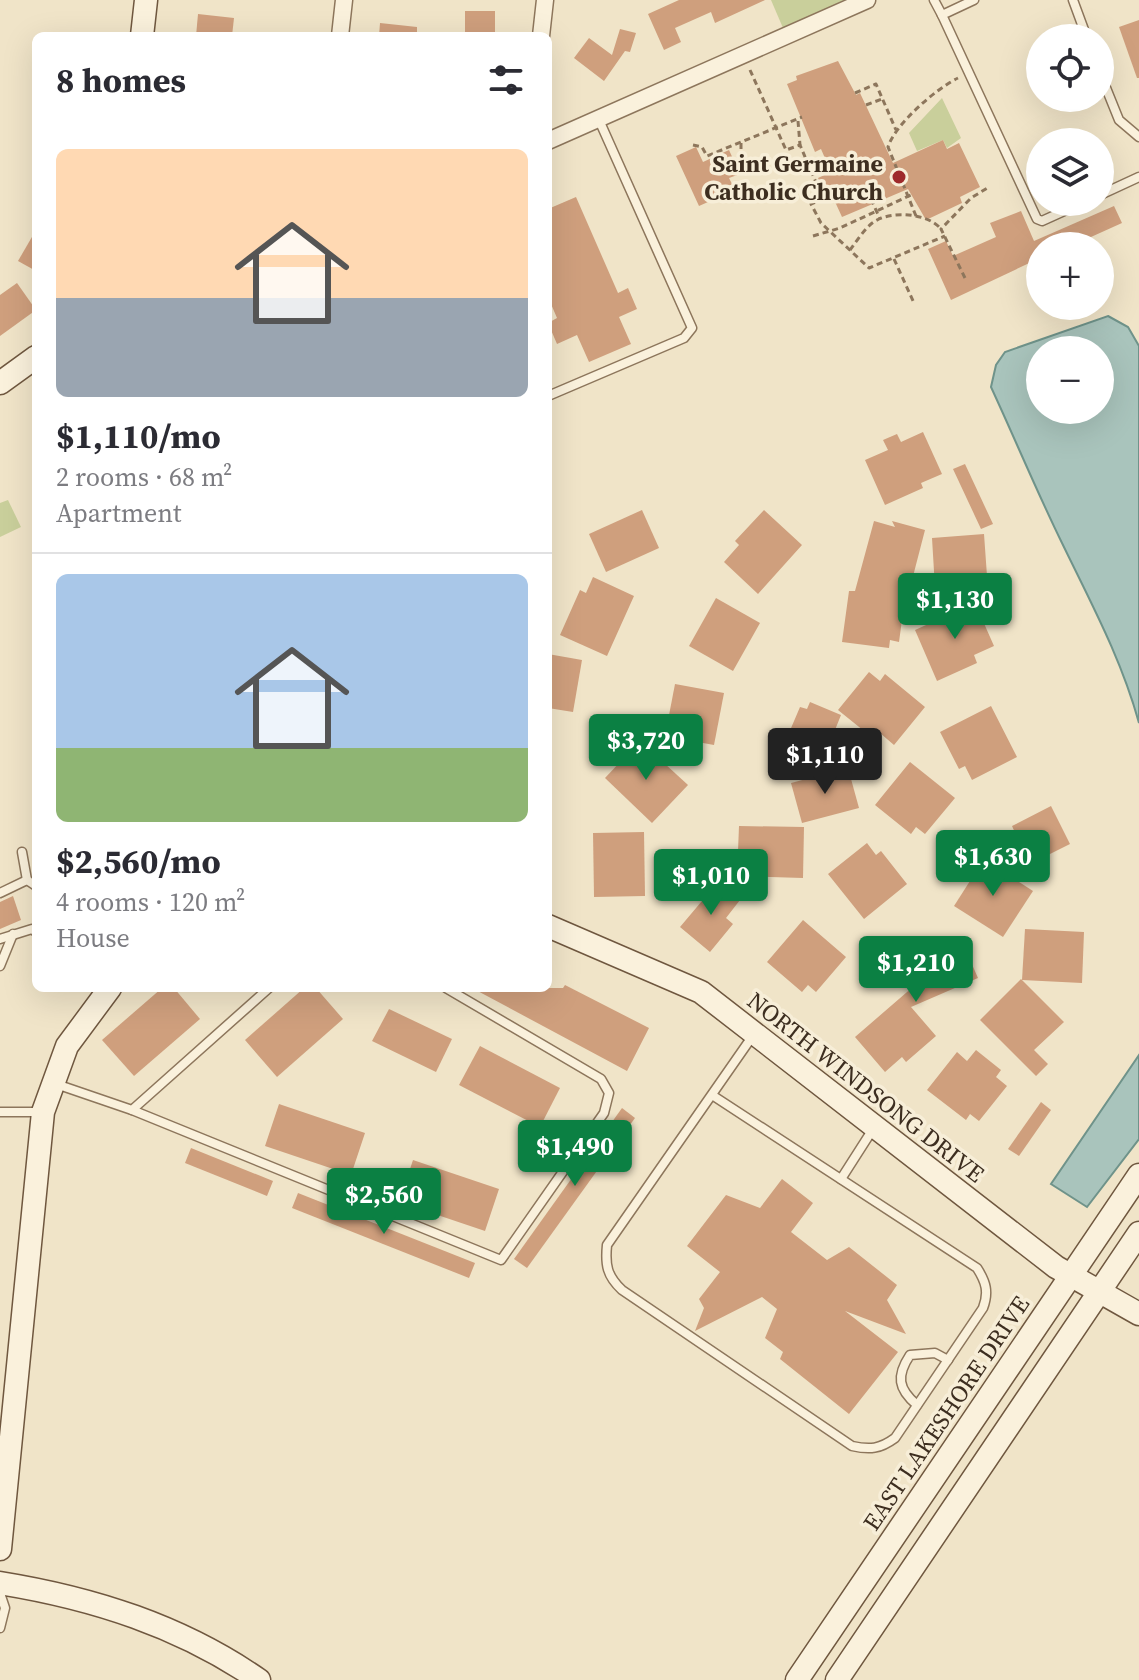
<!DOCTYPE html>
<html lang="en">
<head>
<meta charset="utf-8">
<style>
	:root { --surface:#fff; --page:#f2f2f3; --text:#2b2b33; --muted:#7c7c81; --line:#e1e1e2; --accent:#0b8043 }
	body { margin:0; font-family:"Source Serif 4",serif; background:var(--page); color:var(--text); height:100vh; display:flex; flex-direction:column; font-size:30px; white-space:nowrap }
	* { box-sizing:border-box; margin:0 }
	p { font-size:26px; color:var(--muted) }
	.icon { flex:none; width:44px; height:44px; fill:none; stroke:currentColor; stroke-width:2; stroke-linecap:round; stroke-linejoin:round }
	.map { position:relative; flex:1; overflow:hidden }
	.sheet { position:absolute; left:32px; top:32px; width:520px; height:960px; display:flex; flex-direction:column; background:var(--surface); border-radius:12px; box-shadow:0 8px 32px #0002 }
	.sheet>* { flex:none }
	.fabs { position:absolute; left:1026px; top:24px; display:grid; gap:16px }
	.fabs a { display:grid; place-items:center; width:88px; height:88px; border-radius:50%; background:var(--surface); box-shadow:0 8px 32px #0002; font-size:40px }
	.price { position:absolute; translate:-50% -68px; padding:0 18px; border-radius:8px; background:var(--accent); color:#fff; font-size:26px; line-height:52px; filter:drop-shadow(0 2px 4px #0008) }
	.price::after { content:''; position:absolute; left:50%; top:48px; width:24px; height:18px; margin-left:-12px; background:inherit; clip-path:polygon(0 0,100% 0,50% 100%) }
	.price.on { background:#222; color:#fff }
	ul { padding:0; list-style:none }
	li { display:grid; align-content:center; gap:16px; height:424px; padding:0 24px }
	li+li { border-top:2px solid var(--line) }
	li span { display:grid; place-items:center; height:248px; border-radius:12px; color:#555 }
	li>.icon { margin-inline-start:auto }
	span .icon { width:144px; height:144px; fill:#fffc; stroke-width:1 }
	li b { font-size:34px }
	h2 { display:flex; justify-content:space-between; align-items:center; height:96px; padding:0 24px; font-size:34px }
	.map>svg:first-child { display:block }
	.green { fill:#c9cf9b }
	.water { fill:#a9c4bc; stroke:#6f938a; stroke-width:2; fill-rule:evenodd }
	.building { fill:#cf9f7d }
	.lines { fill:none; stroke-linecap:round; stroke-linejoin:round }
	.lane-casing { stroke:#8d765c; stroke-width:11 }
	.street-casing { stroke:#8d765c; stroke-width:19 }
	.secondary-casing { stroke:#6f573f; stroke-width:25 }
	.path { stroke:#8d765c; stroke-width:3; stroke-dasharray:6 4; stroke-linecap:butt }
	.lane { stroke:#faf1dc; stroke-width:8 }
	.street { stroke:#faf1dc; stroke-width:16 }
	.secondary { stroke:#faf1dc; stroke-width:22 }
	.poi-dot { fill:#9e2a2b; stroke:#f7eed8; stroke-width:3 }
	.labels { text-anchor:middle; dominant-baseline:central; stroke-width:7; stroke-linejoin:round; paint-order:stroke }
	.poi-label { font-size:24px; font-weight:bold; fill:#3d2e20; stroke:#f7eed8; text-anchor:end }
	.street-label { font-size:24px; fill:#3d2e20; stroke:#f7eed8 }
</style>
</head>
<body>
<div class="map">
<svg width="1139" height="1680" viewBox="0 0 1139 1680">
	<rect width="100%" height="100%" fill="#f0e4c8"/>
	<g class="green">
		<path d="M771 0H846L783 28Z"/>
		<path d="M942 98 961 138 947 148 943 140 917 151 909 133Z"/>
		<path d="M8 500 21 527 0 537V503Z"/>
	</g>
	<g class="water">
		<path d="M1108 316 1128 327 1139 346V723C1121 658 1091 603 1062 543 1037 492 1015 439 991 387L996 365 1005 352ZM1040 350H1100V410H1040Z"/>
		<path d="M1139 1055V1139L1087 1207 1051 1184Z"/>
	</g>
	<g class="building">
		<path d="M679 0H765L715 23 711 12 675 28 681 42 664 50 648 14Z"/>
		<rect x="465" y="11" width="30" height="25"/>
		<path d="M198 14 234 18 232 36H196Z"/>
		<path d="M1139 20V78H1137L1119 27Z"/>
		<path d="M380 23 417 27V36H379Z"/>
		<path d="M620 29 636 33 630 52 625 51 604 81 574 58 589 38 612 55Z"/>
		<path d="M838 61 856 95 860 93 893 163 943 140 947 149 959 143 980 187 960 197 962 203 926 220 908 189 842 217 831 193 826 195 818 178 831 172 821 149 815 152 787 84 797 80 796 76Z"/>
		<path d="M696 147 703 162 729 150 740 174 729 178 735 190 699 206 676 156Z"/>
		<path d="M576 197 618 293 628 288 637 309 619 317 631 344 589 362 577 335 557 344 548 323 557 318 548 297V209Z"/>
		<path d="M1114 206 1122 223 1071 246H1040V258L951 300 928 249 946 241 953 256 996 237 990 223 1021 211 1034 241Z"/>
		<path d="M36 230V271L18 261Z"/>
		<path d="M17 283 36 310 0 336V295Z"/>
		<path d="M923 432 942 474 921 483 923 488 885 505 865 460 888 450 883 440 897 434 901 442Z"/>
		<path d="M965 464 993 524 981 529 953 469Z"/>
		<path d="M642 510 659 548 606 572 589 534Z"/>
		<path d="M764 510 802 545 758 594 724 562 739 545 735 541Z"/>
		<path d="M874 521 895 527 892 521 925 530 911 584 907 583 899 642 890 640 889 648 842 642 849 591H855Z"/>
		<path d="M984 534 988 590 952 593V587L935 588 932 538Z"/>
		<path d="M593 577 634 596 607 656 560 635 580 590 586 593Z"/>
		<path d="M716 598 760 623 733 671 689 646Z"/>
		<path d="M975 603 994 646 974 655 977 663 937 681 915 630Z"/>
		<path d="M548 654 582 660 573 712 548 708Z"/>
		<path d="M869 672 880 681 885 674 925 707 894 745 880 733 874 739 838 710Z"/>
		<path d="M675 684 724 693 714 745 665 736Z"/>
		<path d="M810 702 841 715 819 770 780 754 800 707 807 709Z"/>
		<path d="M991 706 1017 757 972 780 965 766 959 769 940 732Z"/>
		<path d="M640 741 688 785 652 823 605 778Z"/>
		<path d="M910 762 955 798 925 834 916 827 911 834 875 805Z"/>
		<path d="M848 768 859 808 802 823 791 783Z"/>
		<path d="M1051 806 1070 844 1042 858 1038 850 1015 862 1005 843 1017 837 1012 826Z"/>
		<path d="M739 826 804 827 803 878 737 876Z"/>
		<path d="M644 832 645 896 594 897 593 833Z"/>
		<path d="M867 843 876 855 881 851 907 884 864 919 828 874Z"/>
		<path d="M984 859 1033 891 1003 937 954 906Z"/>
		<path d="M718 882 740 900 726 918 733 924 710 952 680 927Z"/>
		<path d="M13 896 21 920 0 929V902Z"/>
		<path d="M803 920 846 957 816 992 808 985 802 992 767 962Z"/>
		<path d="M1025 929 1084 932 1082 983 1022 980Z"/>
		<path d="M951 939 955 948 963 944 978 978 911 1007 936 1036 906 1062 902 1057 885 1072 855 1037 914 986 903 961Z"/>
		<path d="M1021 979 1064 1022 1034 1050 1048 1064 1036 1076 980 1020Z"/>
		<path d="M565 985 649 1028 627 1071 472 988H563Z"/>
		<path d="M162 988H174L200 1019 134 1076 102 1040Z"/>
		<path d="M304 988H316L343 1019 277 1077 245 1040Z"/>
		<path d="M389 1009 452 1039 436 1072 372 1041Z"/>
		<path d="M480 1046 560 1088 540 1127 459 1085Z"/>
		<path d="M976 1050 1001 1070 996 1077 1007 1086 979 1121 970 1114 966 1120 927 1090 957 1052 967 1061Z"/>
		<path d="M1041 1102 1051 1110 1019 1156 1008 1149Z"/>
		<path d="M279 1104 365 1133 351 1175 265 1146Z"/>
		<path d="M622 1108 635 1118 527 1268 514 1259Z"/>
		<path d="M191 1148 273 1181 267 1196 185 1163Z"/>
		<path d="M413 1160 499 1189 485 1231 399 1202Z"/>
		<path d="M782 1179 813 1203 791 1232 827 1260 849 1247 897 1285 887 1300 906 1334 845 1311 898 1352 849 1414 780 1359 783 1352 765 1338 777 1309 762 1297 695 1331 704 1308 699 1299 720 1272 687 1246 726 1195 760 1208Z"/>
		<path d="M298 1193 475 1263 469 1278 292 1208Z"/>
	</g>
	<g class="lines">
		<defs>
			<g id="lane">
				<path d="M934 0 942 15"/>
				<path d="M974 0 942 15 1037 219 1042 221 1084 202"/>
				<path d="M1073 0 1087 38"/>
				<path d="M1100 73 1119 120 1139 137"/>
				<path d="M1100 195 1139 177"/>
				<path d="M548 396 684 338 692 328 599 120"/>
				<path d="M22 852 27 880"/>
				<path d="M0 893 27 880 36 886"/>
				<path d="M0 939 32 929 36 932"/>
				<path d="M0 966 13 934"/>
				<path d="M56 1084 132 1110 269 988"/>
				<path d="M712 1095 977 1268C986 1282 989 1292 983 1308L895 1438C880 1449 870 1450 852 1446L622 1290C607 1276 605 1265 607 1245L754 1034"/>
				<path d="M132 1110 501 1260 604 1113 609 1093 601 1079 446 988"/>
				<path d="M0 1112H42"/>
				<path d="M841 1179 873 1129"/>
				<path d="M917 1405C898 1389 896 1376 910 1355L935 1353 948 1360"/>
				<path d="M0 1593 5 1608 0 1628"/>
			</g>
			<g id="street">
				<path d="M340 36 344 0"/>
				<path d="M541 36 545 0"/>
				<path d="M548 141 867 0"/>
			</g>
			<g id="secondary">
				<path d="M142 36 146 0"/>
				<path d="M0 383 36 357"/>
				<path d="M548 926 701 992 1056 1267 1139 1314"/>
				<path d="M0 1549 43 1112 67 1046 110 988"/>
				<path d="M0 1583C93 1598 181 1626 259 1680"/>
				<path d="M797 1680 1139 1175"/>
				<path d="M837 1680 1139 1233"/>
			</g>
		</defs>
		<use href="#lane" class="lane-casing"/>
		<use href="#street" class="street-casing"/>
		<use href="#secondary" class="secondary-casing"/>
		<g class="path">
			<path d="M750 70 786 150 800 145 823 199 811 204 821 223 869 268 945 236"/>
			<path d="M855 93 876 84 896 130"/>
			<path d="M866 105 882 99"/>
			<path d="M798 121 800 145"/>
			<path d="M741 143V172"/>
			<path d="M693 145 702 147 707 156 802 117"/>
			<path d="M871 199 880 219"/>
			<path d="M916 216 888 147C895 124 937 88 958 78"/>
			<path d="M813 236 840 228 911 195"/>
			<path d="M850 250C856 242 863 231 871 224 889 209 928 213 941 229"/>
			<path d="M894 259 914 303"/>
			<path d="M965 278 941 229 971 198 989 187"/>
		</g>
		<use href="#lane" class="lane"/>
		<use href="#street" class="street"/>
		<use href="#secondary" class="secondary"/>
	</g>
	<circle class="poi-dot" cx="899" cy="177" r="8"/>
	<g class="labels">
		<g class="poi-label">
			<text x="883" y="163">Saint Germaine<tspan x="883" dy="28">Catholic Church</tspan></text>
		</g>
		<g class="street-label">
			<text transform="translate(866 1087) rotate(38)">NORTH WINDSONG DRIVE</text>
			<text transform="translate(946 1413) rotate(-56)">EAST LAKESHORE DRIVE</text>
		</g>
	</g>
</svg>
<div class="fabs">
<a><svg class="icon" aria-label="locate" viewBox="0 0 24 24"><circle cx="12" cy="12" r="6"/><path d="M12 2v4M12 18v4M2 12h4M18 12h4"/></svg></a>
<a><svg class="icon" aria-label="layers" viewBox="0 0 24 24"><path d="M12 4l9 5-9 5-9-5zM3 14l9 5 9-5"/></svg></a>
<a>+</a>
<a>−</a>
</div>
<b class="price" style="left:955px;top:641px">$1,130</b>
<b class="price" style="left:646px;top:782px">$3,720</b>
<b class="price on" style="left:825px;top:796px">$1,110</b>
<b class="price" style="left:993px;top:898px">$1,630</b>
<b class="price" style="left:711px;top:917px">$1,010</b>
<b class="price" style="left:916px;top:1004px">$1,210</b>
<b class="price" style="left:575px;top:1188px">$1,490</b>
<b class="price" style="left:384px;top:1236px">$2,560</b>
<section class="sheet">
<h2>8 homes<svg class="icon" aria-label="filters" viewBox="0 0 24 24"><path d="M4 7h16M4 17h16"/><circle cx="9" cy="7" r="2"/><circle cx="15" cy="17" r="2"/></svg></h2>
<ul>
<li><span style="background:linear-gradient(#ffd9b3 60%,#9aa5b1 0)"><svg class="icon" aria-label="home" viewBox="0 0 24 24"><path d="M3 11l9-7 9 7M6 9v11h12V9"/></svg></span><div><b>$1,110/mo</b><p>2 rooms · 68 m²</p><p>Apartment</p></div></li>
<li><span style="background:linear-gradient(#a9c7e8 70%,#8fb573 0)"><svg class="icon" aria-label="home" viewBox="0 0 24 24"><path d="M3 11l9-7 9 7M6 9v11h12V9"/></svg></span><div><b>$2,560/mo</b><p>4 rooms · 120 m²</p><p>House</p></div></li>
</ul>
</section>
</div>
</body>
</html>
